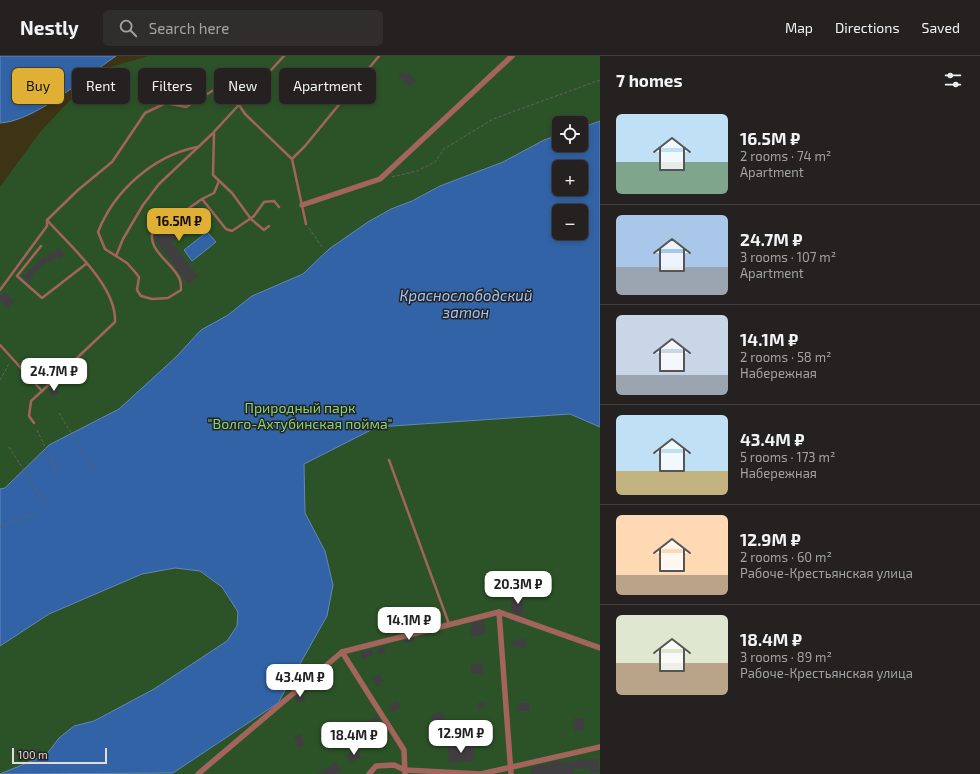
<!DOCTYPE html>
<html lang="en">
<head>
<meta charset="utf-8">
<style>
	:root { --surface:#242120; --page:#302e2d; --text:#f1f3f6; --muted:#a3a3a5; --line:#413e3e; --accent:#e0b034 }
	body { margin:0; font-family:"Exo 2",sans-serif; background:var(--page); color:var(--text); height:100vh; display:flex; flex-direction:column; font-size:15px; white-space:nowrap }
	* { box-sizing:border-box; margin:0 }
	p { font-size:13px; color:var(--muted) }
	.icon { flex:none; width:22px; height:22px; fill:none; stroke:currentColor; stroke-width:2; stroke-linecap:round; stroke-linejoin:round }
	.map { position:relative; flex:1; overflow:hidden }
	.sheet { display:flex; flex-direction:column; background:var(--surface); width:380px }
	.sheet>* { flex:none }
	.hud { position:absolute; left:12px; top:12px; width:380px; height:36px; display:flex; gap:8px }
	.tools { position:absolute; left:552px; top:60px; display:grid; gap:8px }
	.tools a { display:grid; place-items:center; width:36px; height:36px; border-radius:6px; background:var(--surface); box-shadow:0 2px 6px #0003,0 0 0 1px var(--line); font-size:20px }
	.scale { position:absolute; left:12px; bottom:10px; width:95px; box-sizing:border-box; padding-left:4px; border:2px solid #dfdcda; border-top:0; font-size:11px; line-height:14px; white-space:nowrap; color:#dfdcda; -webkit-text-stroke:3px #262220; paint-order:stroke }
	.price { position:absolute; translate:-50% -34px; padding:0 9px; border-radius:8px; background:#fff; color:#222; font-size:13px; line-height:26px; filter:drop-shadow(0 1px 2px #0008) }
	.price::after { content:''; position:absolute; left:50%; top:24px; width:12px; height:9px; margin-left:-6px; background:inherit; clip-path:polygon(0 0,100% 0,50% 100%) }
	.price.active { background:var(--accent); color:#111 }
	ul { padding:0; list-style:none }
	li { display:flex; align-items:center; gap:12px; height:100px; padding:0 16px }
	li+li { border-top:1px solid var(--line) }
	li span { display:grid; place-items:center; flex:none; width:112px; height:80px; border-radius:6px; color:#555 }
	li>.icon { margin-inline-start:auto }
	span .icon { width:48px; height:48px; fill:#fffc; stroke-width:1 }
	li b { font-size:17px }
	h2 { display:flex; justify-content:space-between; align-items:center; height:48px; padding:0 16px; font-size:17px }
	.pill { padding:0 14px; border-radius:6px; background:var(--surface); box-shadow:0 2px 6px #0003,0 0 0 1px var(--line); font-size:14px; line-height:36px }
	.pill.active { background:var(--accent); color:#111 }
	header { display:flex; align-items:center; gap:24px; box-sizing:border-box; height:56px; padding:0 20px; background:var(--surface); border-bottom:1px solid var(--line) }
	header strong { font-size:19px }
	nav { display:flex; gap:22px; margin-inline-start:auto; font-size:14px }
	.search { width:280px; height:36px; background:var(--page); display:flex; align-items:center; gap:10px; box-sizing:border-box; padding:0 14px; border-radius:6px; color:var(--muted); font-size:15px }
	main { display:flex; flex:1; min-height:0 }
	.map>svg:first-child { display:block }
	.green { fill:#2c5327; fill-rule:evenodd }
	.sand { fill:#3c3414 }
	.water { fill:#3163a6; stroke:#6587b6; fill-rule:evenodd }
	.building { fill:#413e42 }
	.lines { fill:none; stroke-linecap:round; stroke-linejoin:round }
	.path { stroke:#65615f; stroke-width:1; stroke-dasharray:3 2; stroke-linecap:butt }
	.lane { stroke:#a2645d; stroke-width:2.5 }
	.street { stroke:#a2645d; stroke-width:5.5 }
	.labels { text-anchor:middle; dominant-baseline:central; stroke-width:3; stroke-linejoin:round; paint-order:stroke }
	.park-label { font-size:14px; fill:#84d77a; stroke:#262220 }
	.water-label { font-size:15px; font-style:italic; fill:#9cc5fc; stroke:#262220 }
</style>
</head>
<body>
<header>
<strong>Nestly</strong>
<div class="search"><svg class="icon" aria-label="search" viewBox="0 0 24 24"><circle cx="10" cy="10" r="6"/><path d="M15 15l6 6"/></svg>Search here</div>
<nav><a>Map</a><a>Directions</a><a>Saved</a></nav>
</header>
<main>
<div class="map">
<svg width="600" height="718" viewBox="0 0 600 718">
	<rect width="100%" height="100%" fill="#302c2a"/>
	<path class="green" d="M0 0H600V718H0ZM559 67H581V89H559ZM559 111H581V133H559ZM559 155H581V177H559Z"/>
	<path class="sand" d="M116 0H149L99 14 40 76 0 131V67L12 66 83 23Z"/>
	<g class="water">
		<path d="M0 0H116C85 21 36 65 0 67Z"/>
		<path d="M600 65V371L570 358 377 371 304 408 305 457 325 495 333 529 327 560 278 647 173 717 0 718 46 699 59 682 74 670 94 665 154 633 227 585 237 570 238 556 222 531 200 515 175 512 142 518 49 558 0 590V433L5 432 49 389 119 353 176 301 201 274 228 259 252 240 303 218 329 193 368 166 391 153 412 145 440 130 503 106 544 84 559 79V89H581V72ZM559 111H581V133H559ZM559 155H581V177H559Z"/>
		<path d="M207 176 216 186 192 205 184 194Z"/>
	</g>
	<g class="building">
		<path d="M402 15 406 18 407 16 416 24 410 31 398 20Z"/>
		<path d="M197 150 205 161 172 186 198 221 188 228 156 185 155 179Z"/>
		<path d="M59 192 65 199 60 203 58 200 50 207 48 205 31 220 33 221 29 226 22 221 40 204 50 196 52 198Z"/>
		<path d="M4 236 14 245 8 252 0 245V241Z"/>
		<path d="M54 330 59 336 53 341 48 335Z"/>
		<path d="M522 537 523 560 528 559V562L511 556 512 538Z"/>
		<path d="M484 564 485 578 471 580 470 571 473 570V567Z"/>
		<path d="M414 582 415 584 405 588 404 585Z"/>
		<path d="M525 583 526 592H520V589L512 590 511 584Z"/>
		<path d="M383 590 386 596 379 599 377 593Z"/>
		<path d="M371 593 373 599 363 604 360 598Z"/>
		<path d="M483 607V618H471V608Z"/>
		<path d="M379 618 383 625 380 626 381 629 377 631 372 622Z"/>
		<path d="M301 637 306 644 298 647 294 642Z"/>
		<path d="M398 645 401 651 392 656 388 650Z"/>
		<path d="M485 646 486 651 478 652 477 647Z"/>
		<rect x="518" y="647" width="11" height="8"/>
		<path d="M442 655 445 662H443L444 665 439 667 437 665 433 666 431 660Z"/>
		<path d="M376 661 379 668 365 673 362 667Z"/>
		<path d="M574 662H584V674L574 675Z"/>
		<path d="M301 678 305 689 298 692 294 681Z"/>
		<path d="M473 688 474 705 449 707 448 690Z"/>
		<path d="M357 694 361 702 350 707 346 699Z"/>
		<path d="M582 703V704L598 703 600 716 590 717 589 713H574L573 718H531L532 711 559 705V707Z"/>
		<path d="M336 706 341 714 335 718H318Z"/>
	</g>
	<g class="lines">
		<g class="path">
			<path d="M392 121 417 115 435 106 444 93 493 63 600 24"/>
			<path d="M309 172 322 191"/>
			<path d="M0 324 10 306"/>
			<path d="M59 357 94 414"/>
			<path d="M37 374 58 418"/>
			<path d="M9 391 46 449"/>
			<path d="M0 471 34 457"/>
		</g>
		<g class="lane">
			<path d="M214 77 213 119 232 137 251 163 264 174 269 170"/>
			<path d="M197 91C153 100 114 135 98 176L105 193 127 207 135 216 139 221 137 234 141 240 152 243 168 242 181 234C181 231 181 227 180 224 174 208 150 197 152 178L202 143 226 173 232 175 254 160 264 146 274 145 279 151"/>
			<path d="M292 103 306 168"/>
			<path d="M202 143 214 137 219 125"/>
			<path d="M41 190 17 220 42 242 86 208"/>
			<path d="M116 200 123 183 143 149 159 128 212 78 284 0"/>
			<path d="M0 234 47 170V164L78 134 112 106 145 57 166 47 186 51 217 32H228L245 58 292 103 305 90 379 0"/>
			<path d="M0 289 42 335 31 345 29 360 34 367"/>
			<path d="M42 335 115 266C117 230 70 190 47 164"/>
			<path d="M389 404 449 568"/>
		</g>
		<g class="street">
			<path d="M302 149 380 123 512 0"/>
			<path d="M499 556 511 718"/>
			<path d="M342 596 404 694 405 717"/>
			<path d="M198 718 342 596 499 556 600 592"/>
			<path d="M369 718 376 710 394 709 405 714 481 718 600 691"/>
		</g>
	</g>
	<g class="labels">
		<g class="park-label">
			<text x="300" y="351">Природный парк<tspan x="300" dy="16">"Волго-Ахтубинская пойма"</tspan></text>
		</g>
		<g class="water-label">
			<text x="466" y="239">Краснослободский<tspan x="466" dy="17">затон</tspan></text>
		</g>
	</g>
</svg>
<div class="tools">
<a><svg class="icon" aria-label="locate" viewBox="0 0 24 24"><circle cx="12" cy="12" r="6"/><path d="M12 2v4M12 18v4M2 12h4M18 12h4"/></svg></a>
<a>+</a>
<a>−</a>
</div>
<div class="scale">100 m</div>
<b class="price active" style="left:179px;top:186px">16.5M ₽</b>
<b class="price" style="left:54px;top:336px">24.7M ₽</b>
<b class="price" style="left:518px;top:549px">20.3M ₽</b>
<b class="price" style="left:409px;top:585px">14.1M ₽</b>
<b class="price" style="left:300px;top:642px">43.4M ₽</b>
<b class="price" style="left:461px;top:698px">12.9M ₽</b>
<b class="price" style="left:354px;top:700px">18.4M ₽</b>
<div class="hud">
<a class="pill active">Buy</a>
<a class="pill">Rent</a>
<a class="pill">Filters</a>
<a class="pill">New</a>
<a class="pill">Apartment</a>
</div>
</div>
<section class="sheet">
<h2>7 homes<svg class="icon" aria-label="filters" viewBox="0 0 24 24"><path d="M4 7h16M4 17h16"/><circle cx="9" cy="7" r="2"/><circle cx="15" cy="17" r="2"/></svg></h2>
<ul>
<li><span style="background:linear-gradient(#bfe0f5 60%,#7fa58c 0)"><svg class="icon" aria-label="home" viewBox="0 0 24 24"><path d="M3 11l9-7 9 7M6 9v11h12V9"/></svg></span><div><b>16.5M ₽</b><p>2 rooms · 74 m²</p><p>Apartment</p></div></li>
<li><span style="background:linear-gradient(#a9c7e8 65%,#9aa5b1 0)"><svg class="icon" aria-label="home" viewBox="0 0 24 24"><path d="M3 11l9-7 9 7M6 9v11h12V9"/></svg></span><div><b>24.7M ₽</b><p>3 rooms · 107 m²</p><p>Apartment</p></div></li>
<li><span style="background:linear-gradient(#c9d6e8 75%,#9aa5b1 0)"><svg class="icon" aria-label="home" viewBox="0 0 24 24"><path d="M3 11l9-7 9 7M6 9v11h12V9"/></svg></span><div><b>14.1M ₽</b><p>2 rooms · 58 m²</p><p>Набережная</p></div></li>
<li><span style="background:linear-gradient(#bfe0f5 70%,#c2b280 0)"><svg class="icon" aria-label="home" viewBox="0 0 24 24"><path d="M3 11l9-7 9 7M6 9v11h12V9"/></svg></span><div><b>43.4M ₽</b><p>5 rooms · 173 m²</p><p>Набережная</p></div></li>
<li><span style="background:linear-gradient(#ffd9b3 75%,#b9a48a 0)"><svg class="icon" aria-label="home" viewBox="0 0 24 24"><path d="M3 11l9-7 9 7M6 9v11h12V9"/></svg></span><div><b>12.9M ₽</b><p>2 rooms · 60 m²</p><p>Рабоче-Крестьянская улица</p></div></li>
<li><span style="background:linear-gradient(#dfe7d0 60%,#b9a48a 0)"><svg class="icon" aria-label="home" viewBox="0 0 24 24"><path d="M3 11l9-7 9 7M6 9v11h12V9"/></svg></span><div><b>18.4M ₽</b><p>3 rooms · 89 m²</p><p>Рабоче-Крестьянская улица</p></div></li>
</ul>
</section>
</main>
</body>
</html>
